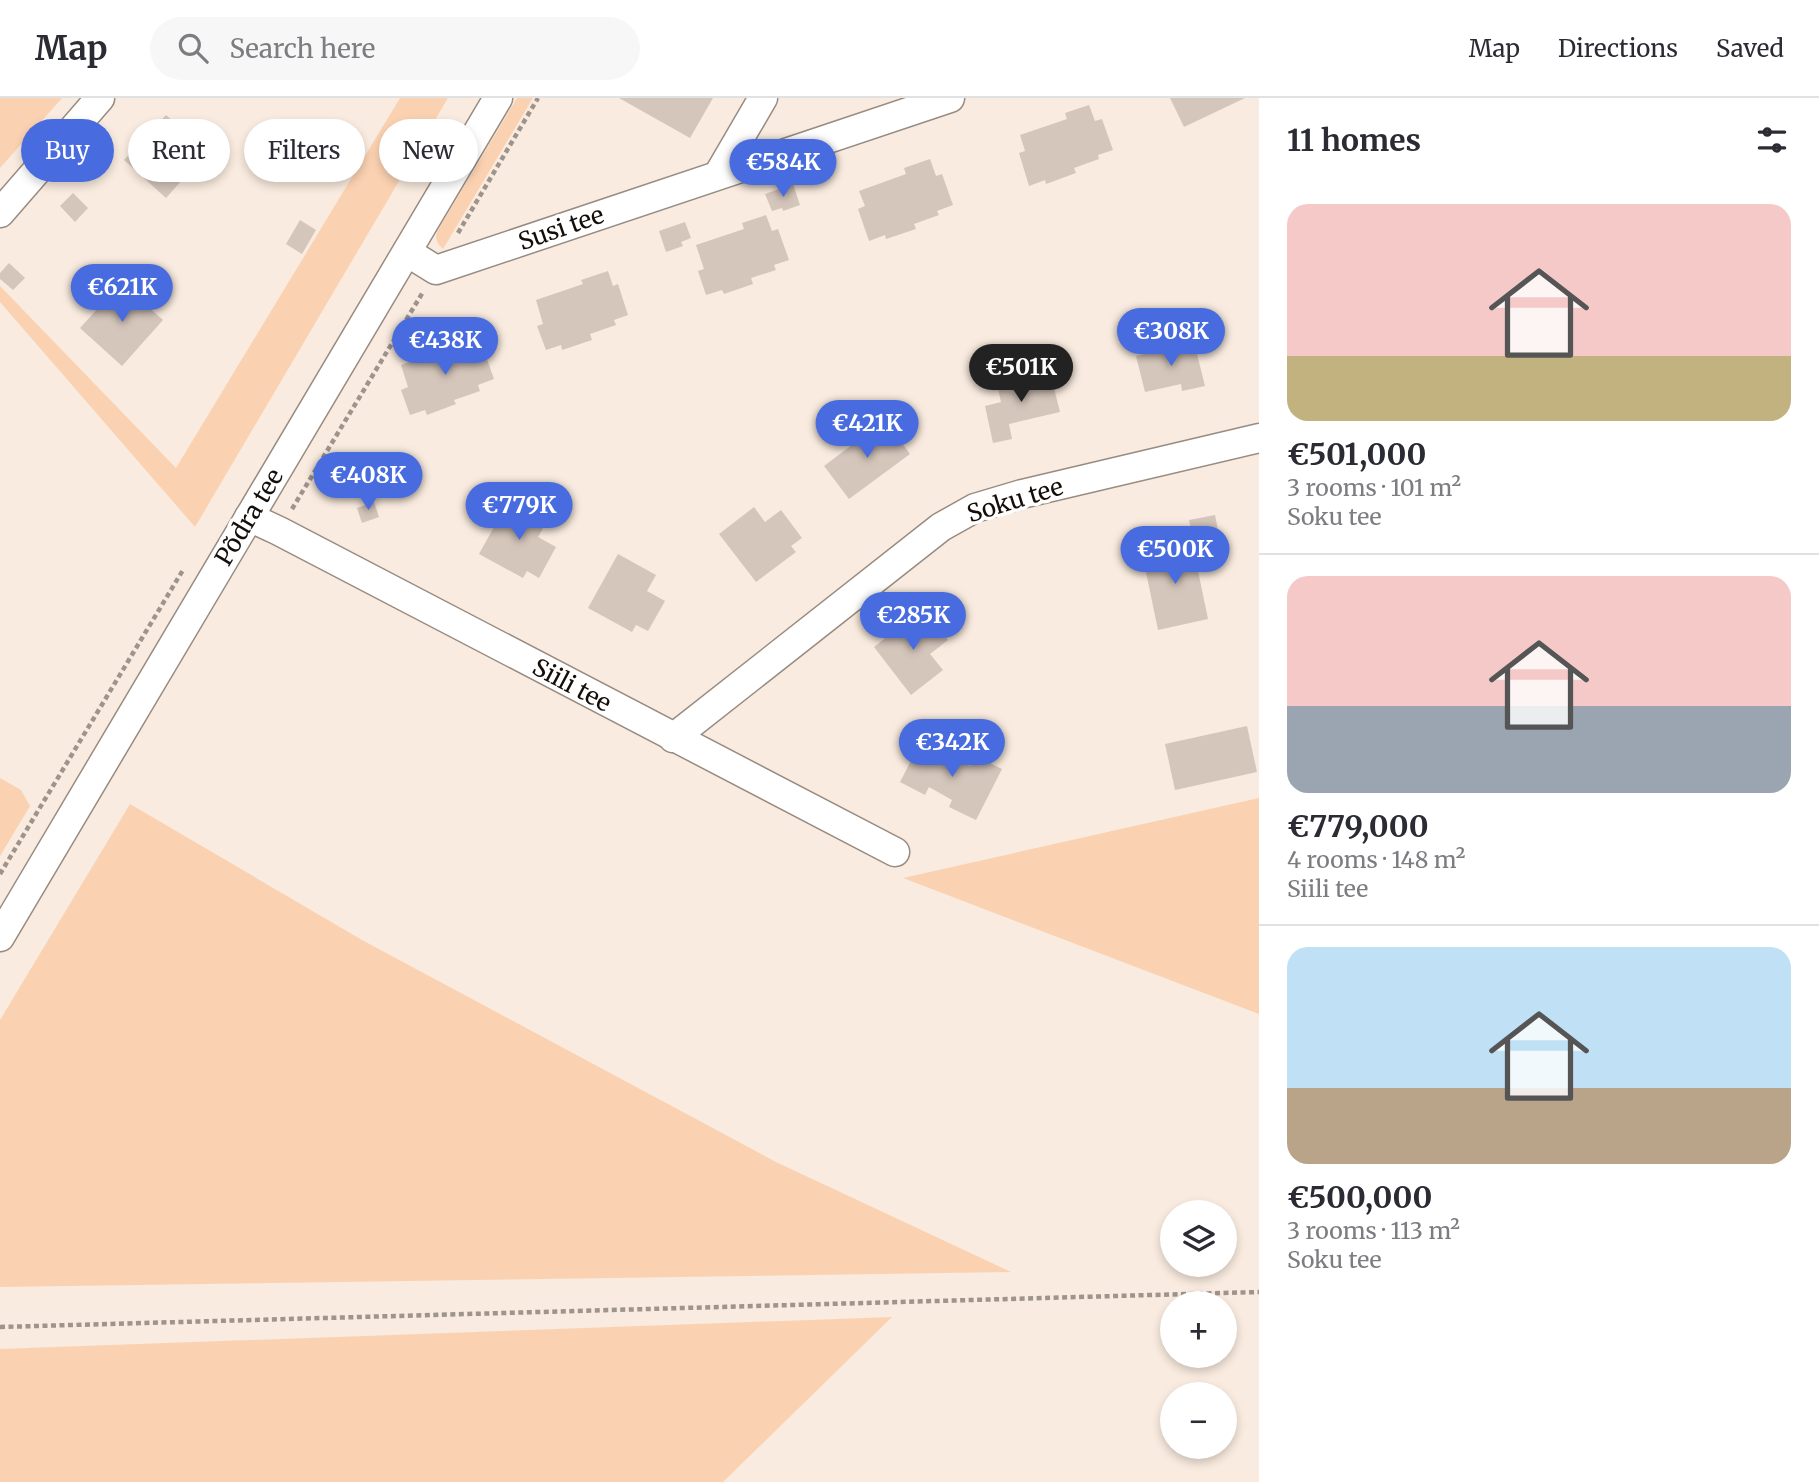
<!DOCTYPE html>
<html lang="en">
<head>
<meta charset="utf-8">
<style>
	:root { --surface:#fff; --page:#f7f7f7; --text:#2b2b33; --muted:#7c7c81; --line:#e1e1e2; --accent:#486cdf }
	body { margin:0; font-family:Merriweather,serif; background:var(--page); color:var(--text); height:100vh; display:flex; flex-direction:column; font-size:26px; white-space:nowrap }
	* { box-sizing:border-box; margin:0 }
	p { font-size:23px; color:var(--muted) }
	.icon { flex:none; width:38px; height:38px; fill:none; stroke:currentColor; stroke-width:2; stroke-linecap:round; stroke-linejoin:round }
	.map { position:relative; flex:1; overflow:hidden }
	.side { display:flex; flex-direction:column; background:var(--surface); width:560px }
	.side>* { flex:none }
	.top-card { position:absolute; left:21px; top:21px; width:665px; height:63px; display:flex; gap:14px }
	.buttons { position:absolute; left:1160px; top:1102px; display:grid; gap:14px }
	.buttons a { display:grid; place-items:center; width:77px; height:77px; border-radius:50%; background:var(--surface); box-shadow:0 4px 10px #0003; font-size:35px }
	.price { position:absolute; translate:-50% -60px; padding:0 16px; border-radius:24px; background:var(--accent); color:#fff; font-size:23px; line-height:46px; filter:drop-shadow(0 2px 4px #0008) }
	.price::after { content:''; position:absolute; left:50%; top:42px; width:21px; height:16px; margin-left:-10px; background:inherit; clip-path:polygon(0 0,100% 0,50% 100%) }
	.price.on { background:#222; color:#fff }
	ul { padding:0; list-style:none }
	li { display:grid; align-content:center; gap:14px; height:371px; padding:0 28px }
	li+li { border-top:2px solid var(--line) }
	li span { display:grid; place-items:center; height:217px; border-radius:21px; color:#555 }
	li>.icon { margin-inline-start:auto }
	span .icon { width:126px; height:126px; fill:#fffc; stroke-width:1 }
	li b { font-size:30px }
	h2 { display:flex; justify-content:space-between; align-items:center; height:84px; padding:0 28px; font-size:30px }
	.tag { padding:0 24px; border-radius:32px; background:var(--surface); box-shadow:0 4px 10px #0003; font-size:24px; line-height:63px }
	.tag.on { background:var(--accent); color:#fff }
	header { display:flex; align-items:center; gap:42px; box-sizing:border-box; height:98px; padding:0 35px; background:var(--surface); border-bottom:2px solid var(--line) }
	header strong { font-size:33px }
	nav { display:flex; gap:38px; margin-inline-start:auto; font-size:24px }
	.search { width:490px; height:63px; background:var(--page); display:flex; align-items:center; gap:18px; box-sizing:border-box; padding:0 24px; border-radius:38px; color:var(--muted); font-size:26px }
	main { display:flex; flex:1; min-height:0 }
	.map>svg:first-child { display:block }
	.green { fill:#fbd2b1 }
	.building { fill:#d5c6bb }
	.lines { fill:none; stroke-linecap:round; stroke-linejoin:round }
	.street-casing { stroke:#988b80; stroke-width:31 }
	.path { stroke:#9e948b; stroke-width:4.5; stroke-dasharray:5 3.5; stroke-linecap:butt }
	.street { stroke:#fff; stroke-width:28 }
	.labels { text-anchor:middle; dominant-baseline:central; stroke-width:7; stroke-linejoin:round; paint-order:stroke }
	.street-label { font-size:24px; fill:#130e0a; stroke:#fff }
</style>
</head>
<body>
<header>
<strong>Map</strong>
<div class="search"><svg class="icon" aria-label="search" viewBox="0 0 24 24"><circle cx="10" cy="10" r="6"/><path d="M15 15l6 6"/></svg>Search here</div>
<nav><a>Map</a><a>Directions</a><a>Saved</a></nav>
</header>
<main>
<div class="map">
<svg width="1259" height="1384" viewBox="0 0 1259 1384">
	<rect width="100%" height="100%" fill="#f9ebdf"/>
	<g class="green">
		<path d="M0 0H62L0 70Z"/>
		<path d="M400 0H448L195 429 0 204V188L176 370Z"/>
		<path d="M517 0H533L443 151C437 145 434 141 438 132Z"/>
		<path d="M0 680 21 692 30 708 0 758Z"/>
		<path d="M1259 700V916L903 780Z"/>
		<path d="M130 706 362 842 776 1064 1011 1174 0 1189V922Z"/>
		<path d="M892 1219 723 1384H0V1251Z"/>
	</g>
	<g class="building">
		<path d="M619 0H713L690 40Z"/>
		<path d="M1170 0H1245L1184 29Z"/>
		<path d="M1089 7 1095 23 1102 21 1113 52 1098 57 1099 61 1074 70 1076 75 1046 86 1045 82 1029 88 1019 55 1025 53 1020 37 1067 21 1065 15Z"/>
		<path d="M166 17 207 54 166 100 124 62Z"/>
		<path d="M930 61 936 78 942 76 953 107 937 113 939 117 914 126 916 131 886 141 885 137 869 143 858 111 865 108 859 93 906 76 904 70Z"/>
		<path d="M793 86 800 107 783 113 782 110 772 113 765 96Z"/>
		<path d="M73 95 88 110 75 124 60 108Z"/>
		<path d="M766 117 772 133 778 131 789 162 774 167 776 172 751 180 753 186 724 196 722 192 706 197 698 173 704 171 696 147 744 131 742 125Z"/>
		<path d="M300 122 316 132 302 156 286 146Z"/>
		<path d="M685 124 691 140 681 144 683 148 666 154 659 133Z"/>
		<path d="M9 165 25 180 13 192 0 181V175Z"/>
		<path d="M608 173 613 188 618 186 628 217 614 222 616 227 590 236 592 242 562 252 561 247 546 252 537 228 543 226 536 202 583 186 581 182Z"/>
		<path d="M121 185 163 222 122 268 80 230Z"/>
		<path d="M472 237 477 253 483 250 494 281 478 287 480 293 454 302 456 306 427 317 425 312 410 317 401 292 408 289 401 267 448 250 446 246Z"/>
		<path d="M1194 244 1205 288 1182 293 1181 286 1145 294 1136 258Z"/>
		<path d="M1050 274 1060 314 1009 326 1012 341 993 345 985 308 1001 304 997 286Z"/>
		<path d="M885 322 910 356 849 401 824 368Z"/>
		<path d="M509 402 547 423 538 439 556 449 539 480 527 473 523 480 479 456Z"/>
		<path d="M374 404 379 419 362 425 357 410Z"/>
		<path d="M754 409 765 424 781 412 802 440 791 448 796 454 756 484 719 436Z"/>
		<path d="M1215 417 1219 437 1194 443 1189 422Z"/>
		<path d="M1192 444 1208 521 1158 532 1142 455Z"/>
		<path d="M618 456 656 477 647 493 665 503 648 533 636 527 632 534 588 510Z"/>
		<path d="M927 515 948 542 930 556 943 572 911 597 874 549 907 523 911 528Z"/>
		<path d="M1247 628 1257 674 1175 692 1165 646Z"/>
		<path d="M921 643 970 668 976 658 1002 671 976 722 949 709 952 702 929 689 925 697 900 684Z"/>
	</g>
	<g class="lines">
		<defs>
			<g id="street">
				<path d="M718 77 763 0"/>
				<path d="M0 115 100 0"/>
				<path d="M407 154 436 172 950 0"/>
				<path d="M249 419 279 433 895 754"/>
				<path d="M673 640 941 429 975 410 1022 396 1259 340"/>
				<path d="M0 839 498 0"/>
			</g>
		</defs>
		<use href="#street" class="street-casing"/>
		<g class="path">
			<path d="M458 135 538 0"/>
			<path d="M292 411 423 194"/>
			<path d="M0 776 183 472"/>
			<path d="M0 1229 1259 1194"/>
		</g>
		<use href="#street" class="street"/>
	</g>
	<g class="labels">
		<g class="street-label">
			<text transform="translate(561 130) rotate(-19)">Susi tee</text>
			<text transform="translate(1015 402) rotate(-17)">Soku tee</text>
			<text transform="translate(249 419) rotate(-59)">Põdra tee</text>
			<text transform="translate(572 587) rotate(28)">Siili tee</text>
		</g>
	</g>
</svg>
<div class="buttons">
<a><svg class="icon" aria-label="layers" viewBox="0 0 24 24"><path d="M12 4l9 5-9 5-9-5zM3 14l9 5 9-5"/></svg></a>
<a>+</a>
<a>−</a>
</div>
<b class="price" style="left:783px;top:101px">€584K</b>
<b class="price" style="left:122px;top:226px">€621K</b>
<b class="price" style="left:1171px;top:270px">€308K</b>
<b class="price" style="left:445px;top:279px">€438K</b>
<b class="price on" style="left:1021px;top:306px">€501K</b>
<b class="price" style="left:867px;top:362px">€421K</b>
<b class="price" style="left:368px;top:414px">€408K</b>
<b class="price" style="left:519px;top:444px">€779K</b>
<b class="price" style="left:1175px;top:488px">€500K</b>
<b class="price" style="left:913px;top:554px">€285K</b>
<b class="price" style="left:952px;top:681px">€342K</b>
<div class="top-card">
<a class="tag on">Buy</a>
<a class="tag">Rent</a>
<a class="tag">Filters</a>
<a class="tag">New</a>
</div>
</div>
<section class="side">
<h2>11 homes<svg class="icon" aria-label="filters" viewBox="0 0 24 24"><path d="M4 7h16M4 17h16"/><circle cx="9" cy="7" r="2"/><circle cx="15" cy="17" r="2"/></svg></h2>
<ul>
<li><span style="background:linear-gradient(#f6c9c9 70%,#c2b280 0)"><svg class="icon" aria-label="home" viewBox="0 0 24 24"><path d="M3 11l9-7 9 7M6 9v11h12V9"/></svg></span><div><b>€501,000</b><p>3 rooms · 101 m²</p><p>Soku tee</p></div></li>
<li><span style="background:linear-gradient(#f6c9c9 60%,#9aa5b1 0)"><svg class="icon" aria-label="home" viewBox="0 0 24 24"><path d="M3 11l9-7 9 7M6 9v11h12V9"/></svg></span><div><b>€779,000</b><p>4 rooms · 148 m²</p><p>Siili tee</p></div></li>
<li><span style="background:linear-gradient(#bfe0f5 65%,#b9a48a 0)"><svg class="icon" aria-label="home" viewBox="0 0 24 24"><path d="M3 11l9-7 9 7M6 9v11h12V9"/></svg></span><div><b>€500,000</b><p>3 rooms · 113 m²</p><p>Soku tee</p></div></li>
</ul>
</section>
</main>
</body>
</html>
